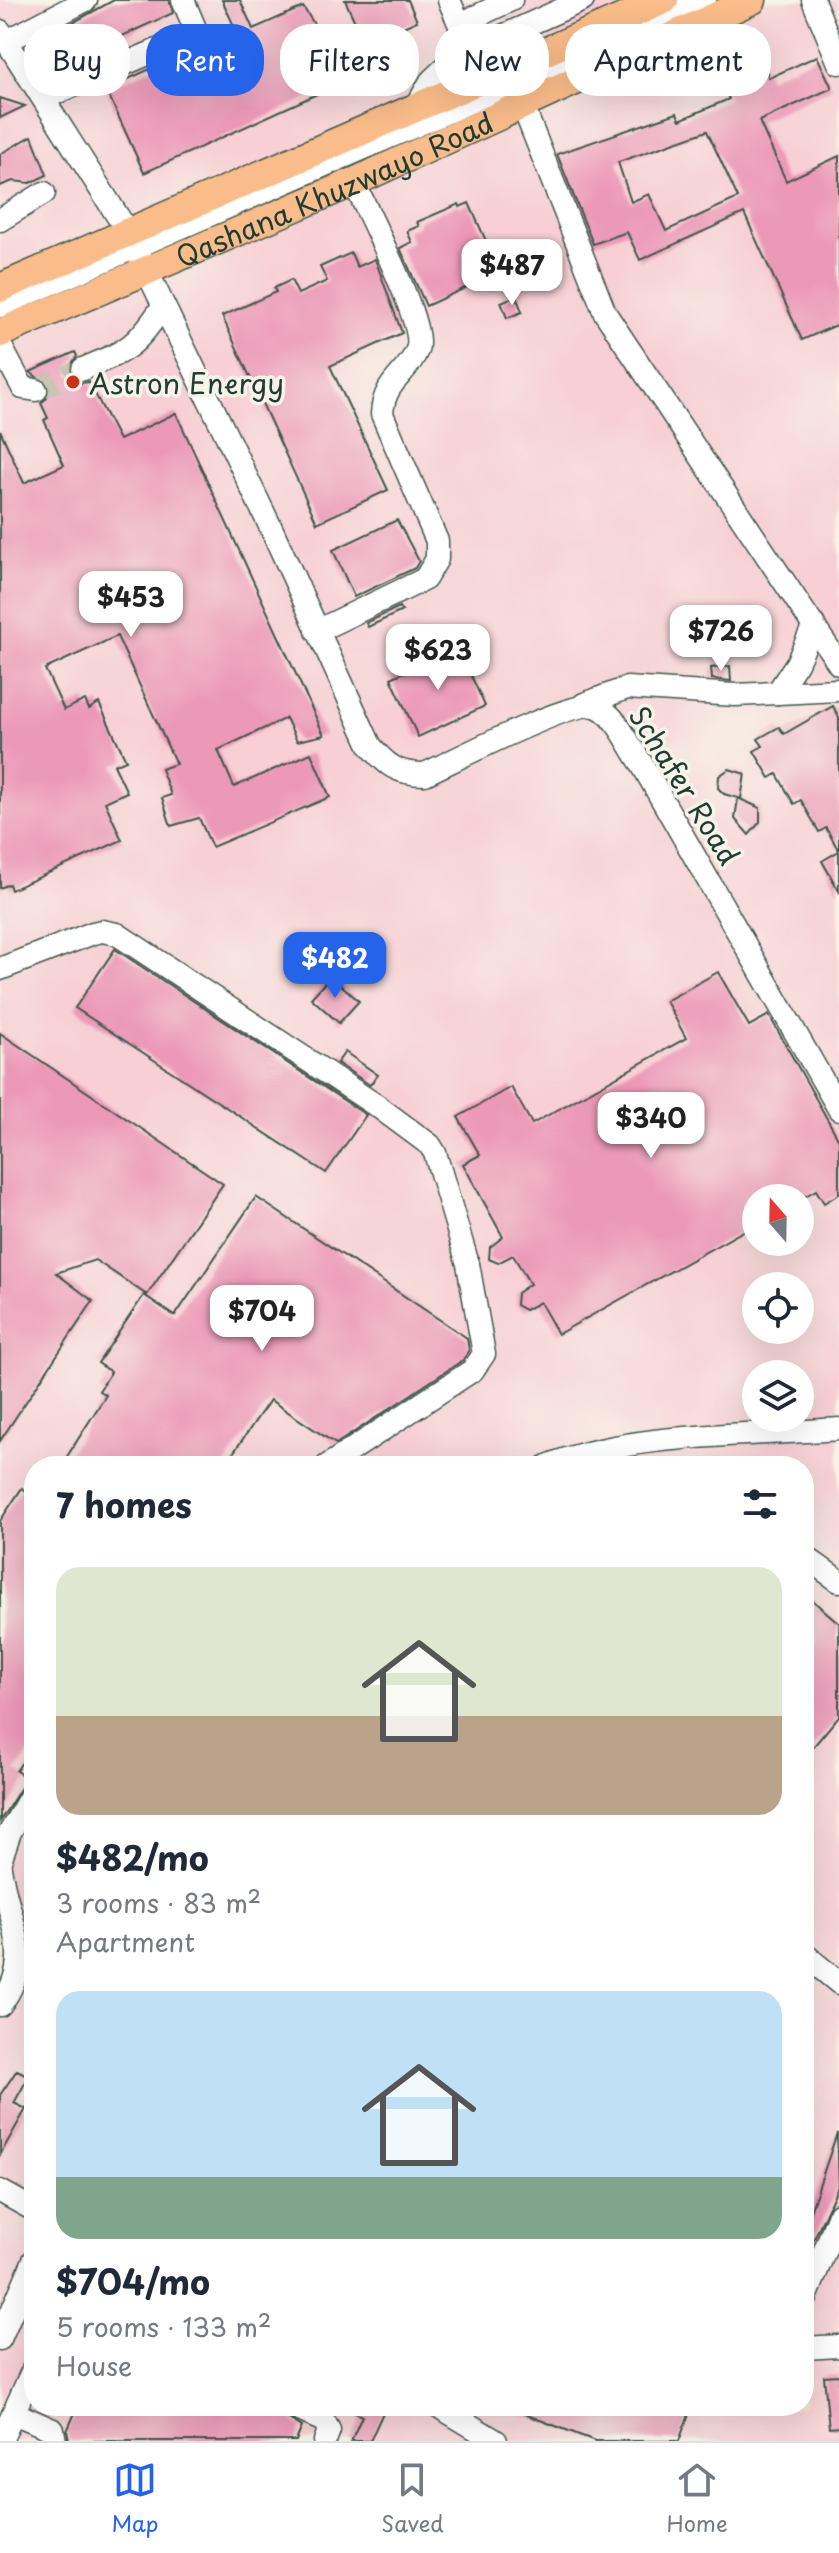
<!DOCTYPE html>
<html lang="en">
<head>
<meta charset="utf-8">
<style>
	:root { --surface:#fff; --page:#f2f2f3; --text:#1f2937; --muted:#747a83; --line:#e0e1e3; --accent:#2563eb }
	body { margin:0; font-family:"Playpen Sans",sans-serif; background:var(--page); color:var(--text); height:100vh; display:flex; flex-direction:column; font-size:30px; white-space:nowrap }
	* { box-sizing:border-box; margin:0 }
	p { font-size:26px; color:var(--muted) }
	.icon { flex:none; width:44px; height:44px; fill:none; stroke:currentColor; stroke-width:2; stroke-linecap:round; stroke-linejoin:round }
	.map { position:relative; flex:1; overflow:hidden }
	.panel { position:absolute; left:24px; top:1456px; width:790px; height:960px; display:flex; flex-direction:column; background:var(--surface); border-radius:32px; box-shadow:0 8px 32px #0002 }
	.panel>* { flex:none }
	.hud { position:absolute; left:24px; top:24px; width:792px; height:72px; display:flex; gap:16px }
	.needle { width:52px; rotate:340deg }
	.tools { position:absolute; left:742px; top:1184px; display:grid; gap:16px }
	.tools a { display:grid; place-items:center; width:72px; height:72px; border-radius:50%; background:var(--surface); box-shadow:0 8px 32px #0002; font-size:40px }
	.price { position:absolute; translate:-50% -68px; padding:0 18px; border-radius:16px; background:#fff; color:#222; font-size:26px; line-height:52px; filter:drop-shadow(0 2px 4px #0008) }
	.price::after { content:''; position:absolute; left:50%; top:48px; width:24px; height:18px; margin-left:-12px; background:inherit; clip-path:polygon(0 0,100% 0,50% 100%) }
	.price.selected { background:var(--accent); color:#fff }
	ul { padding:0; list-style:none }
	li { display:grid; align-content:center; gap:16px; height:424px; padding:0 32px }
	li span { display:grid; place-items:center; height:248px; border-radius:24px; color:#555 }
	li>.icon { margin-inline-start:auto }
	span .icon { width:144px; height:144px; fill:#fffc; stroke-width:1 }
	li b { font-size:34px }
	h2 { display:flex; justify-content:space-between; align-items:center; height:96px; padding:0 32px; font-size:34px }
	.tag { padding:0 28px; border-radius:32px; background:var(--surface); box-shadow:0 8px 32px #0002; font-size:28px; line-height:72px }
	.tag.selected { background:var(--accent); color:#fff }
	.tabs { display:flex; justify-content:space-around; align-items:center; height:112px; border-top:2px solid var(--line); background:var(--surface); font-size:22px; color:var(--muted) }
	.tabs a { display:grid; justify-items:center; gap:4px }
	.tabs .selected { color:var(--accent) }
	.map>svg:first-child { display:block }
	.built { fill:#f7cfd4; fill-rule:evenodd }
	.building { fill:#ec99b8; fill-rule:evenodd }
	.lines { fill:none; stroke-linecap:round; stroke-linejoin:round }
	.minor-tunnel { stroke:#cac4b2; stroke-width:22; stroke-dasharray:22 11; stroke-linecap:butt }
	.minor-casing { stroke:#3f564c; stroke-width:25 }
	.major-casing { stroke:#3f564c; stroke-width:31 }
	.minor { stroke:#fff; stroke-width:22 }
	.major { stroke:#f9bc8a; stroke-width:28 }
	.poi-dot { fill:#c8321e; stroke:#f7f3e8; stroke-width:3 }
	.labels { text-anchor:middle; dominant-baseline:central; stroke-width:7; stroke-linejoin:round; paint-order:stroke }
	.street-label { font-size:28px; fill:#1f3d34; stroke:#f7f3e8 }
	.poi-label { font-size:28px; fill:#1f3d34; stroke:#f7f3e8; text-anchor:start }
</style>
</head>
<body>
<div class="map">
<svg width="839" height="2441" viewBox="0 0 839 2441">
	<rect width="100%" height="100%" fill="#f7f3e8"/>
	<filter id="ink" filterUnits="userSpaceOnUse"><feTurbulence type="fractalNoise" baseFrequency=".0125" numOctaves="2"/><feDisplacementMap in="SourceGraphic" scale="16" xChannelSelector="R" yChannelSelector="G"/><feConvolveMatrix kernelMatrix="1 2 1 2 8 2 1 2 1" color-interpolation-filters="sRGB"/></filter>
	<filter id="wash" filterUnits="userSpaceOnUse"><feTurbulence type="fractalNoise" baseFrequency=".006" numOctaves="4" result="noise"/><feDisplacementMap in="SourceGraphic" scale="32" xChannelSelector="R" yChannelSelector="G"/><feGaussianBlur stdDeviation="1.8" result="paint"/><feColorMatrix in="noise" values="0 0 0 0 0 0 0 0 0 0 0 0 0 0 0 0 0 1.4 0 .05"/><feComposite in="paint" operator="in"/></filter>
	<g filter="url(#wash)">
		<rect width="100%" height="100%" fill="#f5e6d1"/>
		<path class="built" d="M0 0H839V2441H0ZM756 1198H800V1242H756ZM756 1286H800V1330H756ZM756 1374H800V1418H756ZM34 1466H804V2406H34Z"/>
		<g id="blocks">
			<g class="building">
				<path d="M114 0H169L173 13 78 56 63 28Z"/>
				<path d="M222 0H240L253 29 303 7 350 79 144 173 106 89 161 64 163 69 207 50 205 44 209 41 235 28Z"/>
				<path d="M345 0H408L417 21 365 44Z"/>
				<path d="M759 54 769 78 817 56 832 88 759 121 786 181 839 156V324L802 340 744 213 640 260 627 232 593 244 557 154 677 113 680 120 729 99 717 73ZM707 131 738 198 666 231 649 194 631 202 618 162Z"/>
				<path d="M0 98 25 106 0 118Z"/>
				<path d="M32 136 47 175 30 183 13 181 0 186V154Z"/>
				<path d="M469 203 500 272 426 306 400 248 412 242 407 231 419 226 417 222 459 204 460 207Z"/>
				<path d="M351 253 357 267 375 259 402 333 330 366 388 490 317 523 222 316 276 292 274 288 291 280 298 294 327 281 320 267Z"/>
				<path d="M516 296 522 312 507 318 501 302Z"/>
				<path d="M75 352 77 356 69 367 70 375 81 383 89 382 119 440 176 413 324 735 297 741 286 718 218 750 234 787 311 753 330 797 212 847 199 818 171 826 162 798 171 795 161 769 176 764 117 636 45 669 64 710 85 700 89 709 99 703 126 760 114 765 127 792 105 802 122 840 11 890 9 884 0 888V430L24 483 64 465 44 420 48 418 41 403 47 398 49 386 30 372Z"/>
				<path d="M397 520 419 561 415 568 354 597 333 550Z"/>
				<path d="M399 607 402 611 368 627 366 623Z"/>
				<path d="M458 647 485 706 418 737 391 678Z"/>
				<path d="M730 666 731 681 712 679 711 668Z"/>
				<path d="M833 706 839 718V851L826 828 819 832 801 800 794 804 777 774 770 778 754 751 763 746 758 739 779 727 784 734Z"/>
				<path d="M729 769 745 774 741 799 724 794 718 788 719 776Z"/>
				<path d="M738 798 760 808V822L749 835 735 819Z"/>
				<path d="M839 851V891L822 861Z"/>
				<path d="M115 949 366 1115 326 1173 75 1008Z"/>
				<path d="M718 972 749 1026 769 1015 839 1140V1194L824 1203 816 1190 802 1198H756V1224L558 1334 540 1302 525 1310 516 1305 517 1293 530 1284 513 1255 498 1263 489 1259 490 1247 503 1237 463 1164 480 1155 458 1117 511 1087 532 1124 686 1038 666 1001Z"/>
				<path d="M331 976 359 1001 339 1023 311 998Z"/>
				<path d="M0 1033 223 1184 147 1295 95 1260 56 1273 93 1301 0 1441Z"/>
				<path d="M345 1052 378 1075 370 1085 337 1063Z"/>
				<path d="M256 1197 467 1338 469 1351 463 1360 336 1444 270 1400 224 1466H61L106 1395 99 1391 111 1372 98 1363 144 1295 175 1316Z"/>
				<path d="M22 1488 34 1496V1745L16 1771 27 1778 0 1821V1521Z"/>
				<path d="M804 1593 839 1623V1716L804 1758Z"/>
				<path d="M17 2070 29 2076 14 2103 26 2109 0 2155V2095Z"/>
				<path d="M837 2133 839 2184 812 2243 804 2241V2230Z"/>
				<path d="M839 2375V2427L829 2428 824 2376Z"/>
				<path d="M78 2406H267L302 2427 296 2441H69L67 2431Z"/>
				<path d="M338 2406H386L370 2441H351L362 2416Z"/>
				<path d="M692 2406 679 2441H595L506 2407Z"/>
			</g>
		</g>
	</g>
	<g filter="url(#ink)">
		<use href="#blocks" fill-opacity="0" stroke="#3f564c" stroke-width="2"/>
		<g class="lines">
			<path class="minor-tunnel" d="M36 390 83 369"/>
			<defs>
				<g id="minor">
					<path d="M449 0 464 35"/>
					<path d="M813 0 839 63"/>
					<path d="M460 24 511 0"/>
					<path d="M0 31 129 234 272 530 370 745C386 765 397 774 425 774 453 761 576 697 598 707 616 715 629 745 640 761L839 1109"/>
					<path d="M7 41 86 0"/>
					<path d="M45 98 197 33 183 0"/>
					<path d="M522 104 605 313 839 664"/>
					<path d="M414 111 431 81 456 57 583 0"/>
					<path d="M0 220 44 193"/>
					<path d="M0 306 705 0"/>
					<path d="M0 345 23 388 36 390"/>
					<path d="M83 369C128 350 135 348 163 306"/>
					<path d="M317 631 425 579 437 559V541L382 414C384 380 406 377 417 350 427 326 367 212 354 182"/>
					<path d="M777 693 797 663 814 625"/>
					<path d="M584 704 627 688 735 695 839 690"/>
					<path d="M0 969 93 933 102 931 117 934 380 1108 430 1145 435 1153 468 1264 484 1354 473 1370 327 1466"/>
					<path d="M547 1466C631 1432 749 1436 839 1429"/>
					<path d="M804 1556 839 1581"/>
					<path d="M0 1861 10 1832 34 1790"/>
					<path d="M0 1867C7 1919 37 1957 0 2005"/>
					<path d="M804 1954 839 1983"/>
					<path d="M0 2191 34 2210"/>
					<path d="M804 2303 839 2214"/>
					<path d="M0 2339 34 2260"/>
					<path d="M804 2348 839 2346"/>
					<path d="M290 2406 324 2421 329 2430 325 2441"/>
					<path d="M438 2406 496 2441"/>
					<path d="M14 2413 53 2430 55 2441"/>
					<path d="M1 2441 34 2367"/>
				</g>
				<g id="major">
					<path d="M0 288 664 0"/>
					<path id="s1" d="M0 333 354 182 752 0"/>
				</g>
			</defs>
			<use href="#minor" class="minor-casing"/>
			<use href="#major" class="major-casing"/>
			<use href="#minor" class="minor"/>
			<use href="#major" class="major"/>
		</g>
	</g>
	<circle class="poi-dot" cx="73" cy="382" r="8"/>
	<g class="labels">
		<g class="street-label">
			<text stroke="none"><textPath href="#s1" startOffset="364">Qashana Khuzwayo Road</textPath></text>
			<text transform="translate(685 785) rotate(58)">Schafer Road</text>
		</g>
		<g class="poi-label">
			<text x="89" y="382">Astron Energy</text>
		</g>
	</g>
</svg>
<div class="tools">
<a><svg class="needle" viewBox="-14 -14 28 28"><path d="M0-13l5 13h-10z" fill="#e53935"/><path d="M0 13l5-13h-10z" fill="#747a83"/></svg></a>
<a><svg class="icon" aria-label="locate" viewBox="0 0 24 24"><circle cx="12" cy="12" r="6"/><path d="M12 2v4M12 18v4M2 12h4M18 12h4"/></svg></a>
<a><svg class="icon" aria-label="layers" viewBox="0 0 24 24"><path d="M12 4l9 5-9 5-9-5zM3 14l9 5 9-5"/></svg></a>
</div>
<b class="price" style="left:512px;top:307px">$487</b>
<b class="price" style="left:131px;top:639px">$453</b>
<b class="price" style="left:721px;top:673px">$726</b>
<b class="price" style="left:438px;top:692px">$623</b>
<b class="price selected" style="left:335px;top:1000px">$482</b>
<b class="price" style="left:651px;top:1160px">$340</b>
<b class="price" style="left:262px;top:1353px">$704</b>
<div class="hud">
<a class="tag">Buy</a>
<a class="tag selected">Rent</a>
<a class="tag">Filters</a>
<a class="tag">New</a>
<a class="tag">Apartment</a>
</div>
<section class="panel">
<h2>7 homes<svg class="icon" aria-label="filters" viewBox="0 0 24 24"><path d="M4 7h16M4 17h16"/><circle cx="9" cy="7" r="2"/><circle cx="15" cy="17" r="2"/></svg></h2>
<ul>
<li><span style="background:linear-gradient(#dfe7d0 60%,#b9a48a 0)"><svg class="icon" aria-label="home" viewBox="0 0 24 24"><path d="M3 11l9-7 9 7M6 9v11h12V9"/></svg></span><div><b>$482/mo</b><p>3 rooms · 83 m²</p><p>Apartment</p></div></li>
<li><span style="background:linear-gradient(#bfe0f5 75%,#7fa58c 0)"><svg class="icon" aria-label="home" viewBox="0 0 24 24"><path d="M3 11l9-7 9 7M6 9v11h12V9"/></svg></span><div><b>$704/mo</b><p>5 rooms · 133 m²</p><p>House</p></div></li>
</ul>
</section>
</div>
<nav class="tabs">
<a class="selected"><svg class="icon" aria-label="map" viewBox="0 0 24 24"><path d="M3 6l6-2 6 2 6-2v14l-6 2-6-2-6 2zM9 4v14M15 6v14"/></svg>Map</a>
<a><svg class="icon" aria-label="saved" viewBox="0 0 24 24"><path d="M7 4h10v16l-5-4-5 4z"/></svg>Saved</a>
<a><svg class="icon" aria-label="home" viewBox="0 0 24 24"><path d="M3 11l9-7 9 7M6 9v11h12V9"/></svg>Home</a>
</nav>
</body>
</html>
